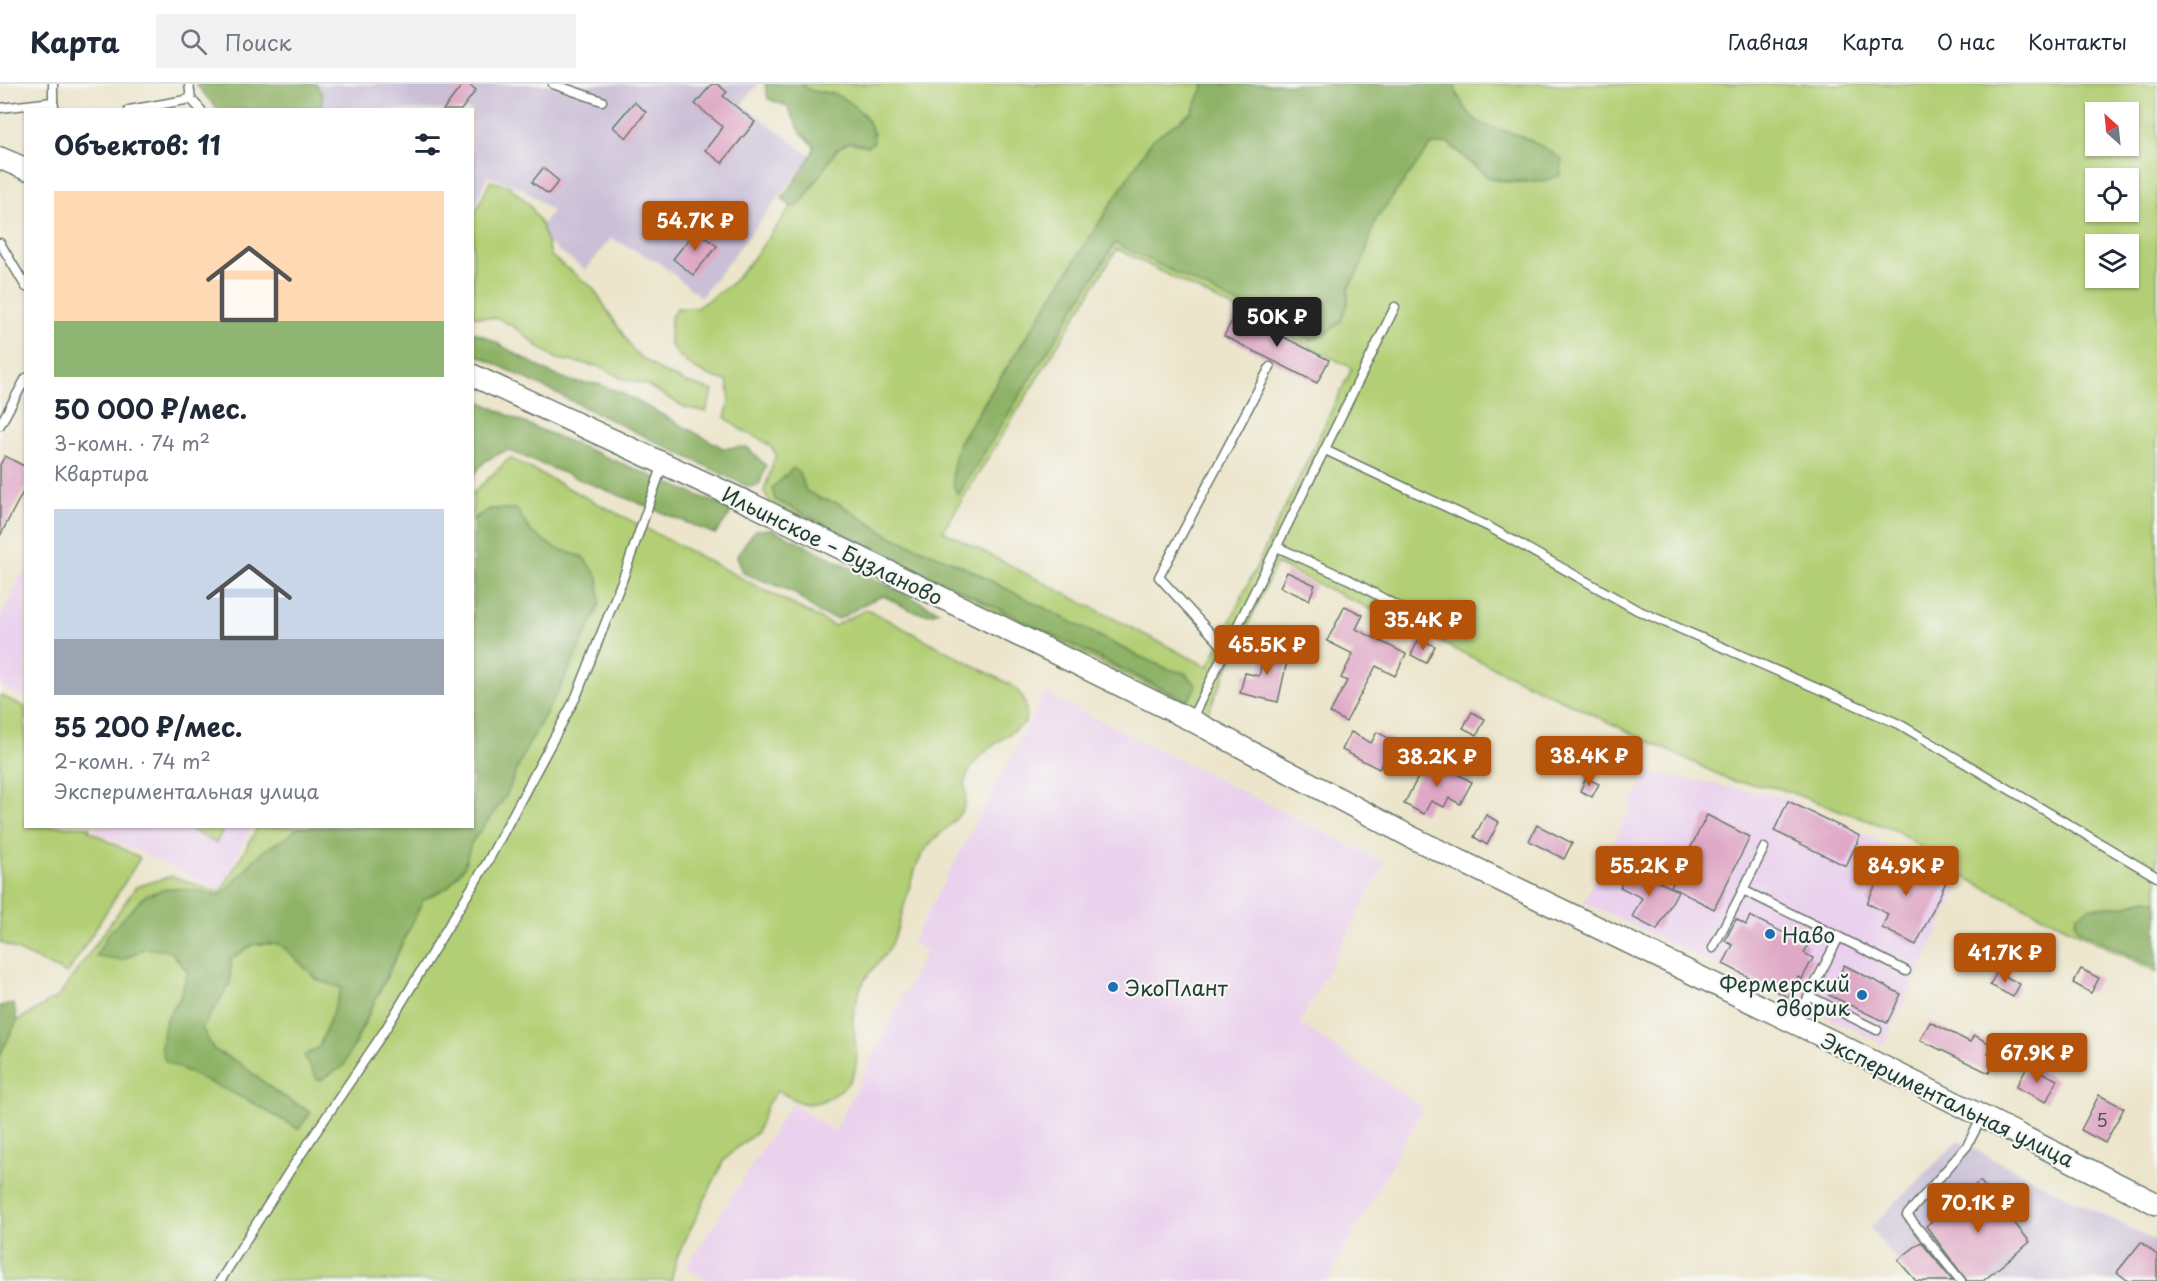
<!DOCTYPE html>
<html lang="ru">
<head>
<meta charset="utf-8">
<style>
	:root { --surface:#fff; --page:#f2f2f3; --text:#1f2937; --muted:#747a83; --line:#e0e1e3; --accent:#b45309 }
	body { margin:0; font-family:"Playpen Sans",sans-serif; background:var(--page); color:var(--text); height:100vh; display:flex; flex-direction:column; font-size:22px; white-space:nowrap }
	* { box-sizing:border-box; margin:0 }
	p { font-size:20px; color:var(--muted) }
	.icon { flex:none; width:33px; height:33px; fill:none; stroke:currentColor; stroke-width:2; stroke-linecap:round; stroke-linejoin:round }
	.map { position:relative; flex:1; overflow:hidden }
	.details { position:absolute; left:24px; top:24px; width:450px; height:720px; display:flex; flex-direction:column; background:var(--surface); border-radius:0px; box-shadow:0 2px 4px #0004 }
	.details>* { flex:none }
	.needle { width:39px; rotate:333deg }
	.buttons { position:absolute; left:2085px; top:18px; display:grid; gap:12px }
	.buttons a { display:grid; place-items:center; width:54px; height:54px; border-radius:0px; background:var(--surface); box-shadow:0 2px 4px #0004; font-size:30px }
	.price { position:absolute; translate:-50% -51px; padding:0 14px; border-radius:6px; background:var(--accent); color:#fff; font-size:20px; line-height:39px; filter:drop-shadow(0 2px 3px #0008) }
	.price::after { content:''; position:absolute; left:50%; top:36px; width:18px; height:14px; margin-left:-9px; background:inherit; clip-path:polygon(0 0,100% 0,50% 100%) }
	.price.current { background:#222; color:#fff }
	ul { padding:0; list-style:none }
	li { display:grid; align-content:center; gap:12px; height:318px; padding:0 30px }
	li span { display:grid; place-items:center; height:186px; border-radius:0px; color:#555 }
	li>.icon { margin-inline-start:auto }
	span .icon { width:108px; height:108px; fill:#fffc; stroke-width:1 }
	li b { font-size:26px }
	h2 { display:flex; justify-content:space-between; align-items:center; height:72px; padding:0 30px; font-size:26px }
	header { display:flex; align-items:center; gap:36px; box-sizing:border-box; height:84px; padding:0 30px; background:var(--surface); border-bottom:2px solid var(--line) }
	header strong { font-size:28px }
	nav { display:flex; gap:33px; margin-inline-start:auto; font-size:21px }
	.search { width:420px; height:54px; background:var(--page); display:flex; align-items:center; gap:15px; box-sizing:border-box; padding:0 21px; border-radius:0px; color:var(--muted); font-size:22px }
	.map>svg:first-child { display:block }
	.built { fill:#ead1ed }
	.industrial { fill:#cabfd7 }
	.green { fill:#b3cf75; stroke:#698654; stroke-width:1.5; fill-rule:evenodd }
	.forest { fill:#8eb266; stroke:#56784d; stroke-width:1.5 }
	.building { fill:#dfa8c6 }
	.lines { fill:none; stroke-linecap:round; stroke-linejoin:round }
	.service-casing { stroke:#677869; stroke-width:11 }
	.tertiary-casing { stroke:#677869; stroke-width:24 }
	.service { stroke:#fff; stroke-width:8 }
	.tertiary { stroke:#fff; stroke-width:21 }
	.poi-dot { fill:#1f6fb2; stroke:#f6f6f2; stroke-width:2 }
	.labels { text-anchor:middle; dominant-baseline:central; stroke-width:4.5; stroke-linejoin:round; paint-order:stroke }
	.number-label { font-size:18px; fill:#4f5858 }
	.street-label { font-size:21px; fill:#1f3d34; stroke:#f6f6f2 }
	.poi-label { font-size:21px; fill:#1f3d34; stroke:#f6f6f2; text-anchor:start }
</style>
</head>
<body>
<header>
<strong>Карта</strong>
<div class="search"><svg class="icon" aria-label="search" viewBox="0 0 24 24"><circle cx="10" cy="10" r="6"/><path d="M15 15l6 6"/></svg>Поиск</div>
<nav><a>Главная</a><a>Карта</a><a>О нас</a><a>Контакты</a></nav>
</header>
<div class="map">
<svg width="2157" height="1197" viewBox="0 0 2157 1197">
	<rect width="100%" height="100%" fill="#f6f6f2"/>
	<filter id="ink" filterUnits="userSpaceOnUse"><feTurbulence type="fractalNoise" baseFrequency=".0167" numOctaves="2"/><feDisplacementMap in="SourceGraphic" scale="12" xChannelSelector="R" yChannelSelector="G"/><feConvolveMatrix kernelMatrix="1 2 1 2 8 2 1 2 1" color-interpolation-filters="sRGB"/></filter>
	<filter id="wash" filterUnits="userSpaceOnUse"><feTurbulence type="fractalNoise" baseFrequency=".008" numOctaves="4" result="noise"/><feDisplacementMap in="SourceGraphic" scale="24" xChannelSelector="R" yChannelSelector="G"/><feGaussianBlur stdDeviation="1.35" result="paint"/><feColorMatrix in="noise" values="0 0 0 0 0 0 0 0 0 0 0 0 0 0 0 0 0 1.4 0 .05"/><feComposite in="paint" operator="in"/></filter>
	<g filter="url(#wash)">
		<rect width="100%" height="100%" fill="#ece5cb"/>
		<g class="built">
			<path d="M25 484 26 614H25L0 602V534Z"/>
			<path d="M1045 609 1385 779 1300 939 1423 1024 1327 1197H711L686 1184 792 1019 834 1048 926 867 912 858Z"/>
			<path d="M1648 688 1787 714 1962 797 1884 960 1583 818Z"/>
			<path d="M96 742 251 743 220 806 94 747Z"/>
		</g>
		<g class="industrial">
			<path d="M296 0H758L742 20 811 72 701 213 658 178 611 154 586 186 535 150 552 127 524 105 487 92 473 127 472 26 302 25Z"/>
			<path d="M1958 1057 2157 1158V1197H1914L1870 1144Z"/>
		</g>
		<g class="green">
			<path d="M802 0H1205L1192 28 1152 56 959 358 953 386 958 410 1116 158 1311 256 1348 220V205L1362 180 1376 135 1431 61 1448 59C1458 68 1482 91 1492 95 1513 102 1541 98 1561 91L1518 52 1486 42 1471 34 1455 8V0H2157V817L2147 815 2124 822 2091 823 2157 884V888L1964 793 1897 747 1778 704 1732 697 1276 480 1207 630 770 419 764 407 776 370C767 355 754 353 740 345 735 342 730 337 725 333L730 316 727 297C700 290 687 283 670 261L671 233 677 224H696L730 201 752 176 791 123 800 121 837 65 849 58 868 62 874 50 864 30 831 9 809 7ZM2096 28H2128V62H2096ZM2096 94H2128V128H2096ZM2096 160H2128V194H2096ZM1117 165 1352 284 1208 583 943 447ZM800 391 806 407 821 415 838 419 890 452 962 482 1136 571 1168 585 1185 589V616L775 416 772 404Z"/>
			<path d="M490 97 509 102 530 121 542 142 551 172 593 204 635 269 661 287 685 298 713 307 706 328 684 323 645 300 621 294 602 283 557 275 536 261 519 246 500 235 473 232V134Z"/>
			<path d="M510 374 834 542 867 525 1011 601C1025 612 1028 621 1025 639 1007 651 973 672 966 694 963 703 969 713 963 725 953 743 933 752 923 769 907 797 905 830 892 859 884 877 865 888 859 908 857 917 852 930 853 939 854 956 861 977 852 993 844 1008 818 1023 802 1019 793 1016 785 1010 777 1007L768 1019 757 1048 732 1068 723 1078 677 1173 671 1197H0V971L17 937 59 912 136 803 171 792 220 809 258 743H299L287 753 263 767 220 812 194 806 122 876 145 864 170 867 188 888 180 914 166 936 249 1017 298 1045 311 1028 280 1011 239 979 214 966 201 944 230 900 231 875 254 860H280L318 896 342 904 319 963 353 964 423 816 448 803 464 783 471 759 506 712 523 671 563 598 600 520 583 473 555 464 531 448 516 425H490L473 435V409Z"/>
			<path d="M0 611 25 623 26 742 90 743 88 746 140 774 67 890 0 858Z"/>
			<path d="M185 743H225L216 759Z"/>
		</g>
		<g class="forest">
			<path d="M196 0H316L322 10V25H217Z"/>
			<path d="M765 0H802C812 11 820 6 833 10 852 16 875 37 874 58L868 62 849 58 837 65 800 121 791 123 782 114C790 103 814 73 814 62L800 47 787 22 768 15Z"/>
			<path d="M1205 0H1455C1455 9 1459 14 1464 22 1479 47 1496 42 1520 52 1535 58 1549 66 1562 75L1561 91 1544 97H1507L1490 94 1449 59 1431 61 1376 135 1362 180 1348 205V220L1341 237 1328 248 1311 256 1115 159 958 411C947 395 955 375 959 359L1152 56 1192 28Z"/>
			<path d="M473 248 486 253 550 289 574 298 598 300 622 309 723 364 747 363 766 382 759 401 749 403 473 269Z"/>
			<path d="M473 314 522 338 733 426 715 450 507 366 485 377 473 392Z"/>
			<path d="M793 384 800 390 806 407 821 415 838 419 890 452 962 482 1136 571 1168 585 1185 589 1196 601 1190 614 1186 616 775 416 772 404Z"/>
			<path d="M490 425H516L531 448 555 464 583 473 598 493 600 520 563 598 523 671 506 712 471 759 464 783 448 803 423 816 343 983 318 997 304 972 319 963 342 904 318 896 280 860H254L231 875 230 900 202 944 214 966 239 979 280 1011 311 1028 299 1045 249 1017 165 977 161 962 166 935 180 914 188 888 170 867 145 864 122 876 96 872 109 849 146 811 169 804 194 806 220 812 263 767 287 753 299 743 472 742 473 435Z"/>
			<path d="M772 445 939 527C920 536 900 520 884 512 865 517 855 527 838 535L820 530 793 508 743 489 737 472 746 458 756 446Z"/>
			<path d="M2147 815 2157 817V884L2078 846 2075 839 2077 831 2091 823 2124 822Z"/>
			<path d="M14 920 17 937 0 971V922Z"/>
		</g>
		<g id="blocks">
			<g class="building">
				<path d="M463 0H468L476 6 461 26H443Z"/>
				<path d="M712 0H717L727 8 723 12 755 38 722 79 705 66 723 43 695 20Z"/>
				<path d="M634 18 646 28 626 54 613 43Z"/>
				<path d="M543 84 559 97 548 110 532 98Z"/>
				<path d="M696 146 717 162 693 191 673 175Z"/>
				<path d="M1236 229 1329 276 1317 299 1224 252Z"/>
				<path d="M5 372 26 383V402L0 452V381Z"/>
				<path d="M1287 488 1315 501 1309 516 1280 503Z"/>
				<path d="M1345 522 1363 531 1356 545 1406 570 1395 592 1376 582 1346 638 1330 629 1347 597 1341 594 1353 570 1327 557Z"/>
				<path d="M1419 555 1435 562 1426 579 1411 571Z"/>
				<path d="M1265 563 1289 568 1278 618 1240 609 1245 589 1259 592Z"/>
				<path d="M1472 628 1485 635 1477 651 1463 644Z"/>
				<path d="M1351 648 1371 659 1377 648 1394 657 1379 685 1342 666Z"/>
				<path d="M1425 680 1436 686 1439 680 1472 698 1460 720 1449 714 1444 723 1431 717 1424 730 1404 720Z"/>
				<path d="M1586 694 1599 700 1592 713 1580 707Z"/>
				<path d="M1788 717 1860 752 1846 782 1774 747Z"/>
				<path d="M1486 731 1499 738 1487 761 1474 753Z"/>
				<path d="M1707 731 1750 753 1714 825 1671 803Z"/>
				<path d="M1537 741 1572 759 1564 775 1529 757Z"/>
				<path d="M1891 769 1947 796 1916 861 1882 844 1888 830 1867 819Z"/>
				<path d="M1630 783 1678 807 1657 846 1632 833 1642 814 1620 803Z"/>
				<path d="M1750 832 1808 861 1804 869 1813 874 1802 895 1798 893 1788 913 1723 880 1733 861 1725 857 1736 835 1746 841Z"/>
				<path d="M1844 881 1901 910 1887 939 1829 911Z"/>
				<path d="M2081 885 2099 894 2091 909 2073 899Z"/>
				<path d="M1997 888 2020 900 2013 913 1990 901Z"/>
				<path d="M1930 938 1970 958 1974 951 1992 961 1988 970 1997 974 1989 989 1920 956Z"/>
				<path d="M2028 981 2057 996 2046 1018 2016 1003Z"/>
				<path d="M2099 1011 2124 1024 2105 1059 2081 1046Z"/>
				<path d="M1980 1097 2030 1158 1983 1197H1967L1926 1142Z"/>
				<path d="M1921 1158 1953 1197H1916L1898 1176Z"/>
				<path d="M2141 1158 2157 1171V1197H2128L2117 1188Z"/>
			</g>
		</g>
	</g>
	<g filter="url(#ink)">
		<use href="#blocks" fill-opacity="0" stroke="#677869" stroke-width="1.5"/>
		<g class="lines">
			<defs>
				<g id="service">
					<path d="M53 0V18"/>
					<path d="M189 0 191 15"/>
					<path d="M553 0 602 17"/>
					<path d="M0 24 53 18 55 26"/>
					<path d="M129 26 191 15 201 26"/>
					<path d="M0 159 26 203"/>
					<path d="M0 341 26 294"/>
					<path d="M1325 366 1489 443 1637 526 1899 640 2157 793"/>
					<path d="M1277 463 1350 496 1444 548"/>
					<path d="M1226 566 1159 493 1270 283"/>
					<path d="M1191 636 1395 223"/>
					<path d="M1743 806 1764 764"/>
					<path d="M1839 853 1906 887"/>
					<path d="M1713 864 1743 806 1839 853 1795 939"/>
					<path d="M1809 912 1877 946"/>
					<path d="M220 1197 289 1088 385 946 488 777 576 613 622 497 663 380"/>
					<path d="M1961 1197 1907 1131 1967 1062 1982 1033"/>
				</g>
				<g id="tertiary">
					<path d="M0 74 26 85"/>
					<path d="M472 291 753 421 1191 636 1411 753 1834 958 2157 1120"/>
				</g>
			</defs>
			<use href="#service" class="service-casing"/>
			<use href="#tertiary" class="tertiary-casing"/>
			<use href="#service" class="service"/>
			<use href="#tertiary" class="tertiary"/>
		</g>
	</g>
	<g class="poi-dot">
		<circle cx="1770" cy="850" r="6"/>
		<circle cx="1113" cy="903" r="6"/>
		<circle cx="1862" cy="911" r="6"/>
	</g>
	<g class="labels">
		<g class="number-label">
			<text x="2102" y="1035">5</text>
		</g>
		<g class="street-label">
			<text transform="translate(833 461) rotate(26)">Ильинское – Бузланово</text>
			<text transform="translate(1948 1015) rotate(26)">Экспериментальная улица</text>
		</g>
		<g class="poi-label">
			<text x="1782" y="850">Наво</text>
			<text x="1850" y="899" text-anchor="end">Фермерский<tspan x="1850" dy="24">дворик</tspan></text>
			<text x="1125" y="903">ЭкоПлант</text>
		</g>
	</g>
</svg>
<div class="buttons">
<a><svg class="needle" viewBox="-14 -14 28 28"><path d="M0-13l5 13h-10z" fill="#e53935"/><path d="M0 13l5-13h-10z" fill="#747a83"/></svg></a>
<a><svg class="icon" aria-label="locate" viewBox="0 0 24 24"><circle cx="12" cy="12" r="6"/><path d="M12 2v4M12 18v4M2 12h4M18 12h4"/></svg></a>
<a><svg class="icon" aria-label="layers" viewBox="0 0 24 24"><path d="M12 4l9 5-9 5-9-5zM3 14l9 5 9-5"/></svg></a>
</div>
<b class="price" style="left:695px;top:168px">54.7K ₽</b>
<b class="price current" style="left:1277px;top:264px">50K ₽</b>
<b class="price" style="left:1423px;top:567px">35.4K ₽</b>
<b class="price" style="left:1267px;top:592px">45.5K ₽</b>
<b class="price" style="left:1589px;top:703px">38.4K ₽</b>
<b class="price" style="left:1437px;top:704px">38.2K ₽</b>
<b class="price" style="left:1649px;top:813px">55.2K ₽</b>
<b class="price" style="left:1906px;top:813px">84.9K ₽</b>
<b class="price" style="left:2005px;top:900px">41.7K ₽</b>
<b class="price" style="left:2037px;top:1000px">67.9K ₽</b>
<b class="price" style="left:1978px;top:1150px">70.1K ₽</b>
<section class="details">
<h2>Объектов: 11<svg class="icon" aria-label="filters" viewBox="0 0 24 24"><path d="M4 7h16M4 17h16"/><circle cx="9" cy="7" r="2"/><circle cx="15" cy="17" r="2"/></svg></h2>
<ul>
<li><span style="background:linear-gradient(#ffd9b3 70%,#8fb573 0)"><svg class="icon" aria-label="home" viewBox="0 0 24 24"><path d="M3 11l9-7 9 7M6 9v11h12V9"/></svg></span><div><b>50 000 ₽/мес.</b><p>3-комн. · 74 m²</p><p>Квартира</p></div></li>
<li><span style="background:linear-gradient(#c9d6e8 70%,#9aa5b1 0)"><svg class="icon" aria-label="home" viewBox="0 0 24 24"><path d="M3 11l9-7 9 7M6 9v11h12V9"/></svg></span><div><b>55 200 ₽/мес.</b><p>2-комн. · 74 m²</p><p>Экспериментальная улица</p></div></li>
</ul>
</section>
</div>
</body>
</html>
